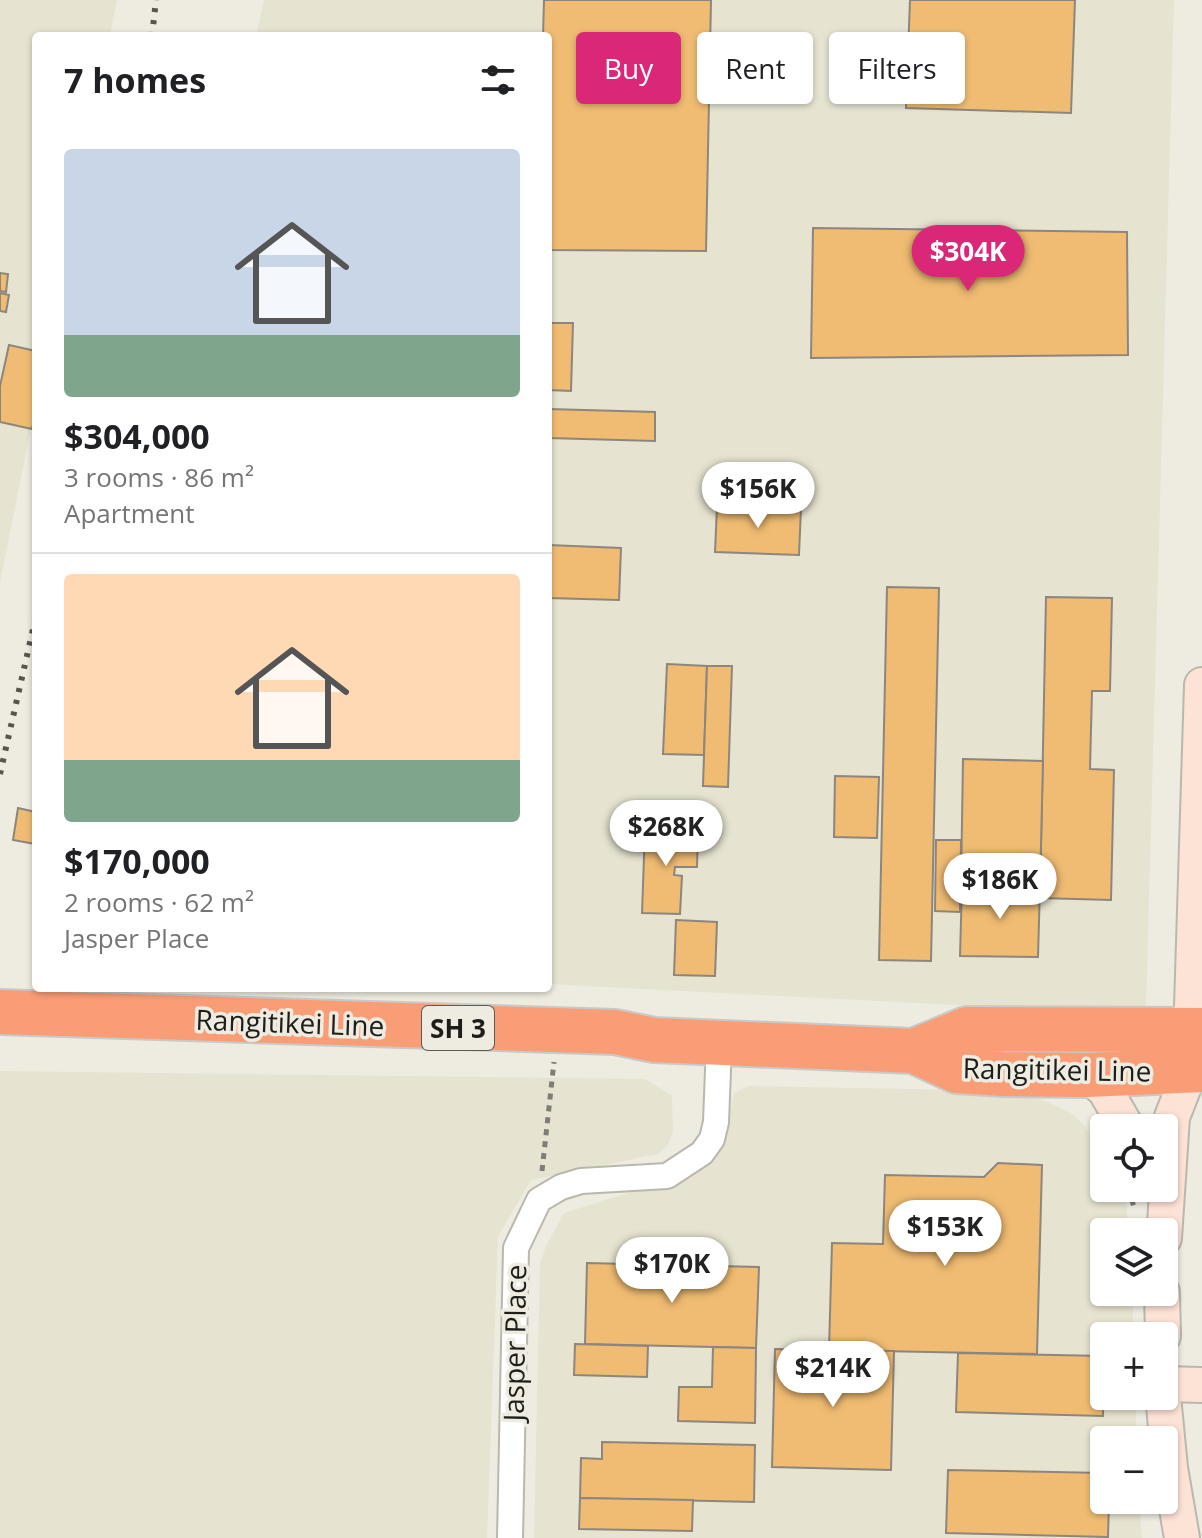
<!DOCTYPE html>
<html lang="en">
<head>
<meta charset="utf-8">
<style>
	:root { --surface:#fff; --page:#f6f6f6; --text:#202124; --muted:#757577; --line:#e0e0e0; --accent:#db2777 }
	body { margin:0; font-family:"Open Sans",sans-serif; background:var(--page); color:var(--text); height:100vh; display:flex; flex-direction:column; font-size:30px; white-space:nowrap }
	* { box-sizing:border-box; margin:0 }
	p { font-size:26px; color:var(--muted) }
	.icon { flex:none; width:44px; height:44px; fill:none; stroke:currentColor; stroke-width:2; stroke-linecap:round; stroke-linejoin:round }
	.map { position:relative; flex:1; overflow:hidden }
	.sheet { position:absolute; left:32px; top:32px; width:520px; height:960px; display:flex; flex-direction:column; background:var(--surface); border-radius:8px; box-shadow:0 2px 6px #0004 }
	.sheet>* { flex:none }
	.guide { position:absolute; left:576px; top:32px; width:506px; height:72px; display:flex; gap:16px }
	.fabs { position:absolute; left:1090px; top:1114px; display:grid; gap:16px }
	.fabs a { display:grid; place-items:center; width:88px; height:88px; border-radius:8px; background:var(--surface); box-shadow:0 2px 6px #0004; font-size:40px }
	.price { position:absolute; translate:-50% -68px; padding:0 18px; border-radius:28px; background:#fff; color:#222; font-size:26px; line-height:52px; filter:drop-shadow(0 2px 4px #0008) }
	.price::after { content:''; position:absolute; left:50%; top:48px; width:24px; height:18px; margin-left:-12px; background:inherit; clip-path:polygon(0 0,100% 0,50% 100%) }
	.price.active { background:var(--accent); color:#fff }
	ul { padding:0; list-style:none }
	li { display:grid; align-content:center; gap:16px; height:424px; padding:0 32px }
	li+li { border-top:2px solid var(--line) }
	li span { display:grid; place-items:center; height:248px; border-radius:8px; color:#555 }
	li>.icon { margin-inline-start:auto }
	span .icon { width:144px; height:144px; fill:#fffc; stroke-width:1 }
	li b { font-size:34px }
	h2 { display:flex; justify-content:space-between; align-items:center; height:96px; padding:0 32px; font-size:34px }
	.chip { padding:0 28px; border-radius:8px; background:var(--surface); box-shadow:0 2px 6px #0004; font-size:28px; line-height:72px }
	.chip.active { background:var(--accent); color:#fff }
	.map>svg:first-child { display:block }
	.built { fill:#e6e3d0 }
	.building { fill:#f0bc73; stroke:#8d867d; stroke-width:2 }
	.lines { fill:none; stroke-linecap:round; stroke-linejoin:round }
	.street-casing { stroke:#bab8ad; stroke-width:28 }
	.secondary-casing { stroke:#bab8ad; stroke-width:38 }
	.highway-casing { stroke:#c9c9c8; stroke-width:48 }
	.path { stroke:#7f7d76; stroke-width:5; stroke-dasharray:6 6; stroke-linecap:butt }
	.street { stroke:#fff; stroke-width:24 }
	.secondary { stroke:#fde2d6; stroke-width:34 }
	.highway { stroke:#f99d76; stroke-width:44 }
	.rail { stroke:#56554f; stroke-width:6; stroke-dasharray:4 8; stroke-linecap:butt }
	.labels { text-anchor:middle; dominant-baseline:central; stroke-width:7; stroke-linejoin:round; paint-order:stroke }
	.shield { fill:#eeece1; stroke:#5c5b55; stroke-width:2 }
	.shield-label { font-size:26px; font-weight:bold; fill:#1e1d19 }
	.street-label { font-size:28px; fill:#1e1d19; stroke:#eeece1 }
</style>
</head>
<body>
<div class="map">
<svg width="1202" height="1538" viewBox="0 0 1202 1538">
	<rect width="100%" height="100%" fill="#eeece1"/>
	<g class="built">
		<path d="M0 0H117L110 36H36V403L0 582Z"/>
		<path d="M264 0H1174L1146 1007 1130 1014 548 984V36H256Z"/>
		<path d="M0 1071 645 1079 672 1096 673 1131 668 1145 658 1154 531 1180 498 1236 487 1538H0Z"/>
		<path d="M749 1086 1024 1091 1071 1113 1084 1125 1104 1159V1188H1121L1126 1198 1128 1232H1104V1292H1132L1133 1306V1336H1104V1396H1135L1137 1440H1104V1500H1139L1142 1538H534L540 1263 546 1246 564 1213 695 1172 705 1165 724 1140 734 1093Z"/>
	</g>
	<g class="building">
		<path d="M544 0H711L706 251 548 250V36H543Z"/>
		<path d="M910 0H1075L1071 113 906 108Z"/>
		<path d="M813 228 1127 232 1128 355 811 358Z"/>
		<path d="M0 273 8 274 6 292 0 291Z"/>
		<path d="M0 293 9 295 6 312 0 311Z"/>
		<path d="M548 323H573L571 391 548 390Z"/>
		<path d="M9 345 36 351V412L32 429 0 422V386Z"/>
		<path d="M548 409 655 412V441L548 438Z"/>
		<path d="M717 506 801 508 799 555 715 552Z"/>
		<path d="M548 545 621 548 619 600 548 598Z"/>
		<path d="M887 587 939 588 931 961 879 960Z"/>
		<path d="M1046 597 1112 598 1110 691H1092L1090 769 1114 770 1111 900 1040 898Z"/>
		<path d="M667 664 707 666 704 755 663 754Z"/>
		<path d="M707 666H732L728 787 703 786Z"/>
		<path d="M963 759 1043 761 1040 886 961 885Z"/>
		<path d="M835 776 879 777 877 838 834 837Z"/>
		<path d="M18 808 36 812 35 844 13 840Z"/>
		<path d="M645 829 698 831 697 867H675L674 875 682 876 680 914 642 913Z"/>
		<path d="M936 840H961L960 912 935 911Z"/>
		<path d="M962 885 1040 886 1038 957 960 956Z"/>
		<path d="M676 920 717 922 715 976 674 975Z"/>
		<path d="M998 1163 1042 1165 1037 1354 829 1350 832 1243 883 1244 885 1175 984 1177Z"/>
		<path d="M587 1263 759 1267 756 1348 585 1344Z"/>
		<path d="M575 1344 648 1346 647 1377 574 1375Z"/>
		<path d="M713 1347 756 1348 755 1423 678 1421 679 1387H712Z"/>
		<path d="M775 1349 894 1351 891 1470 772 1467Z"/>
		<path d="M958 1353 1104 1356 1103 1416 956 1412Z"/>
		<path d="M602 1442 755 1445 754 1502 580 1498 581 1458 602 1459Z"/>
		<path d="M948 1470 1104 1473V1500H1109L1108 1537 946 1533Z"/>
		<path d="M580 1498 693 1500 692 1531 579 1529Z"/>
	</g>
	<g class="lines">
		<defs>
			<path id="street" d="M510 1538 516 1248 539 1200 561 1187 581 1181 667 1176 702 1153 712 1139 716 1122 719 1044"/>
			<g id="secondary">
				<path d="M1087 1075 1105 1090 1127 1128"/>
				<path d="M1164 1238 1172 1117 1190 1071 1202 685"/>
				<path d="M1162 1292 1163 1336"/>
				<path d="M1164 1384 1202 1385"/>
				<path d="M1163 1396 1170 1468 1182 1538"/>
			</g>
			<g id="highway">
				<path d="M0 1012 615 1032 654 1040 914 1051 957 1071 1004 1074 1087 1075 1202 1070"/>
				<path d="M914 1051 967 1029 1202 1030"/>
			</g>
		</defs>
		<use href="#street" class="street-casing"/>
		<use href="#secondary" class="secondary-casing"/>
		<use href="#highway" class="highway-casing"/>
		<g class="path">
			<path d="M542 1171 554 1062"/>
			<path d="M1128 1188 1134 1207"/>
		</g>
		<use href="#street" class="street"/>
		<use href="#secondary" class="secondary"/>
		<use href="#highway" class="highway"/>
		<g class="rail">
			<path d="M152 36 156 0"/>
			<path d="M0 774 36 616"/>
		</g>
	</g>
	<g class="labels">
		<rect class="shield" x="422" y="1006" width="72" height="44" rx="6"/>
		<g class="shield-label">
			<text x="458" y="1028">SH 3</text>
		</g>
		<g class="street-label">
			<text transform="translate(290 1022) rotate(2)">Rangitikei Line</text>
			<text transform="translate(1057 1069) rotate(1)">Rangitikei Line</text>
			<text transform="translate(514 1343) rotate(-89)">Jasper Place</text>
		</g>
	</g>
</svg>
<div class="fabs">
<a><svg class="icon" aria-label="locate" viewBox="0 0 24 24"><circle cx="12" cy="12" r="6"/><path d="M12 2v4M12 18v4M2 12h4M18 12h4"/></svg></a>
<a><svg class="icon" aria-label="layers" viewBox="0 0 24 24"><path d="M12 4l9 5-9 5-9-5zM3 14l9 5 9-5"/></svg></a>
<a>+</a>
<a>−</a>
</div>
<b class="price active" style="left:968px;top:293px">$304K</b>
<b class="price" style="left:758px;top:530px">$156K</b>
<b class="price" style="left:666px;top:868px">$268K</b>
<b class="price" style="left:1000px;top:921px">$186K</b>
<b class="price" style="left:945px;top:1268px">$153K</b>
<b class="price" style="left:672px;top:1305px">$170K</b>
<b class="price" style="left:833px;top:1409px">$214K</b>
<div class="guide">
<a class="chip active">Buy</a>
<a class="chip">Rent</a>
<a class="chip">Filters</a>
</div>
<section class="sheet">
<h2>7 homes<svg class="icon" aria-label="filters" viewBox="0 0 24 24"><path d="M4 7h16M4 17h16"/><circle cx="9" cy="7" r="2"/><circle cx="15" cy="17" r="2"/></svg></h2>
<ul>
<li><span style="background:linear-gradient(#c9d6e8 75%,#7fa58c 0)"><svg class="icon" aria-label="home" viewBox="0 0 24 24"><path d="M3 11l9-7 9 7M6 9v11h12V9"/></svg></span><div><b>$304,000</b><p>3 rooms · 86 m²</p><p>Apartment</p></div></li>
<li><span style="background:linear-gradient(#ffd9b3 75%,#7fa58c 0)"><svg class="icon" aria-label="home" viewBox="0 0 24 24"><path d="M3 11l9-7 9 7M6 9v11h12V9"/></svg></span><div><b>$170,000</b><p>2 rooms · 62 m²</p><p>Jasper Place</p></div></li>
</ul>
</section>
</div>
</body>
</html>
